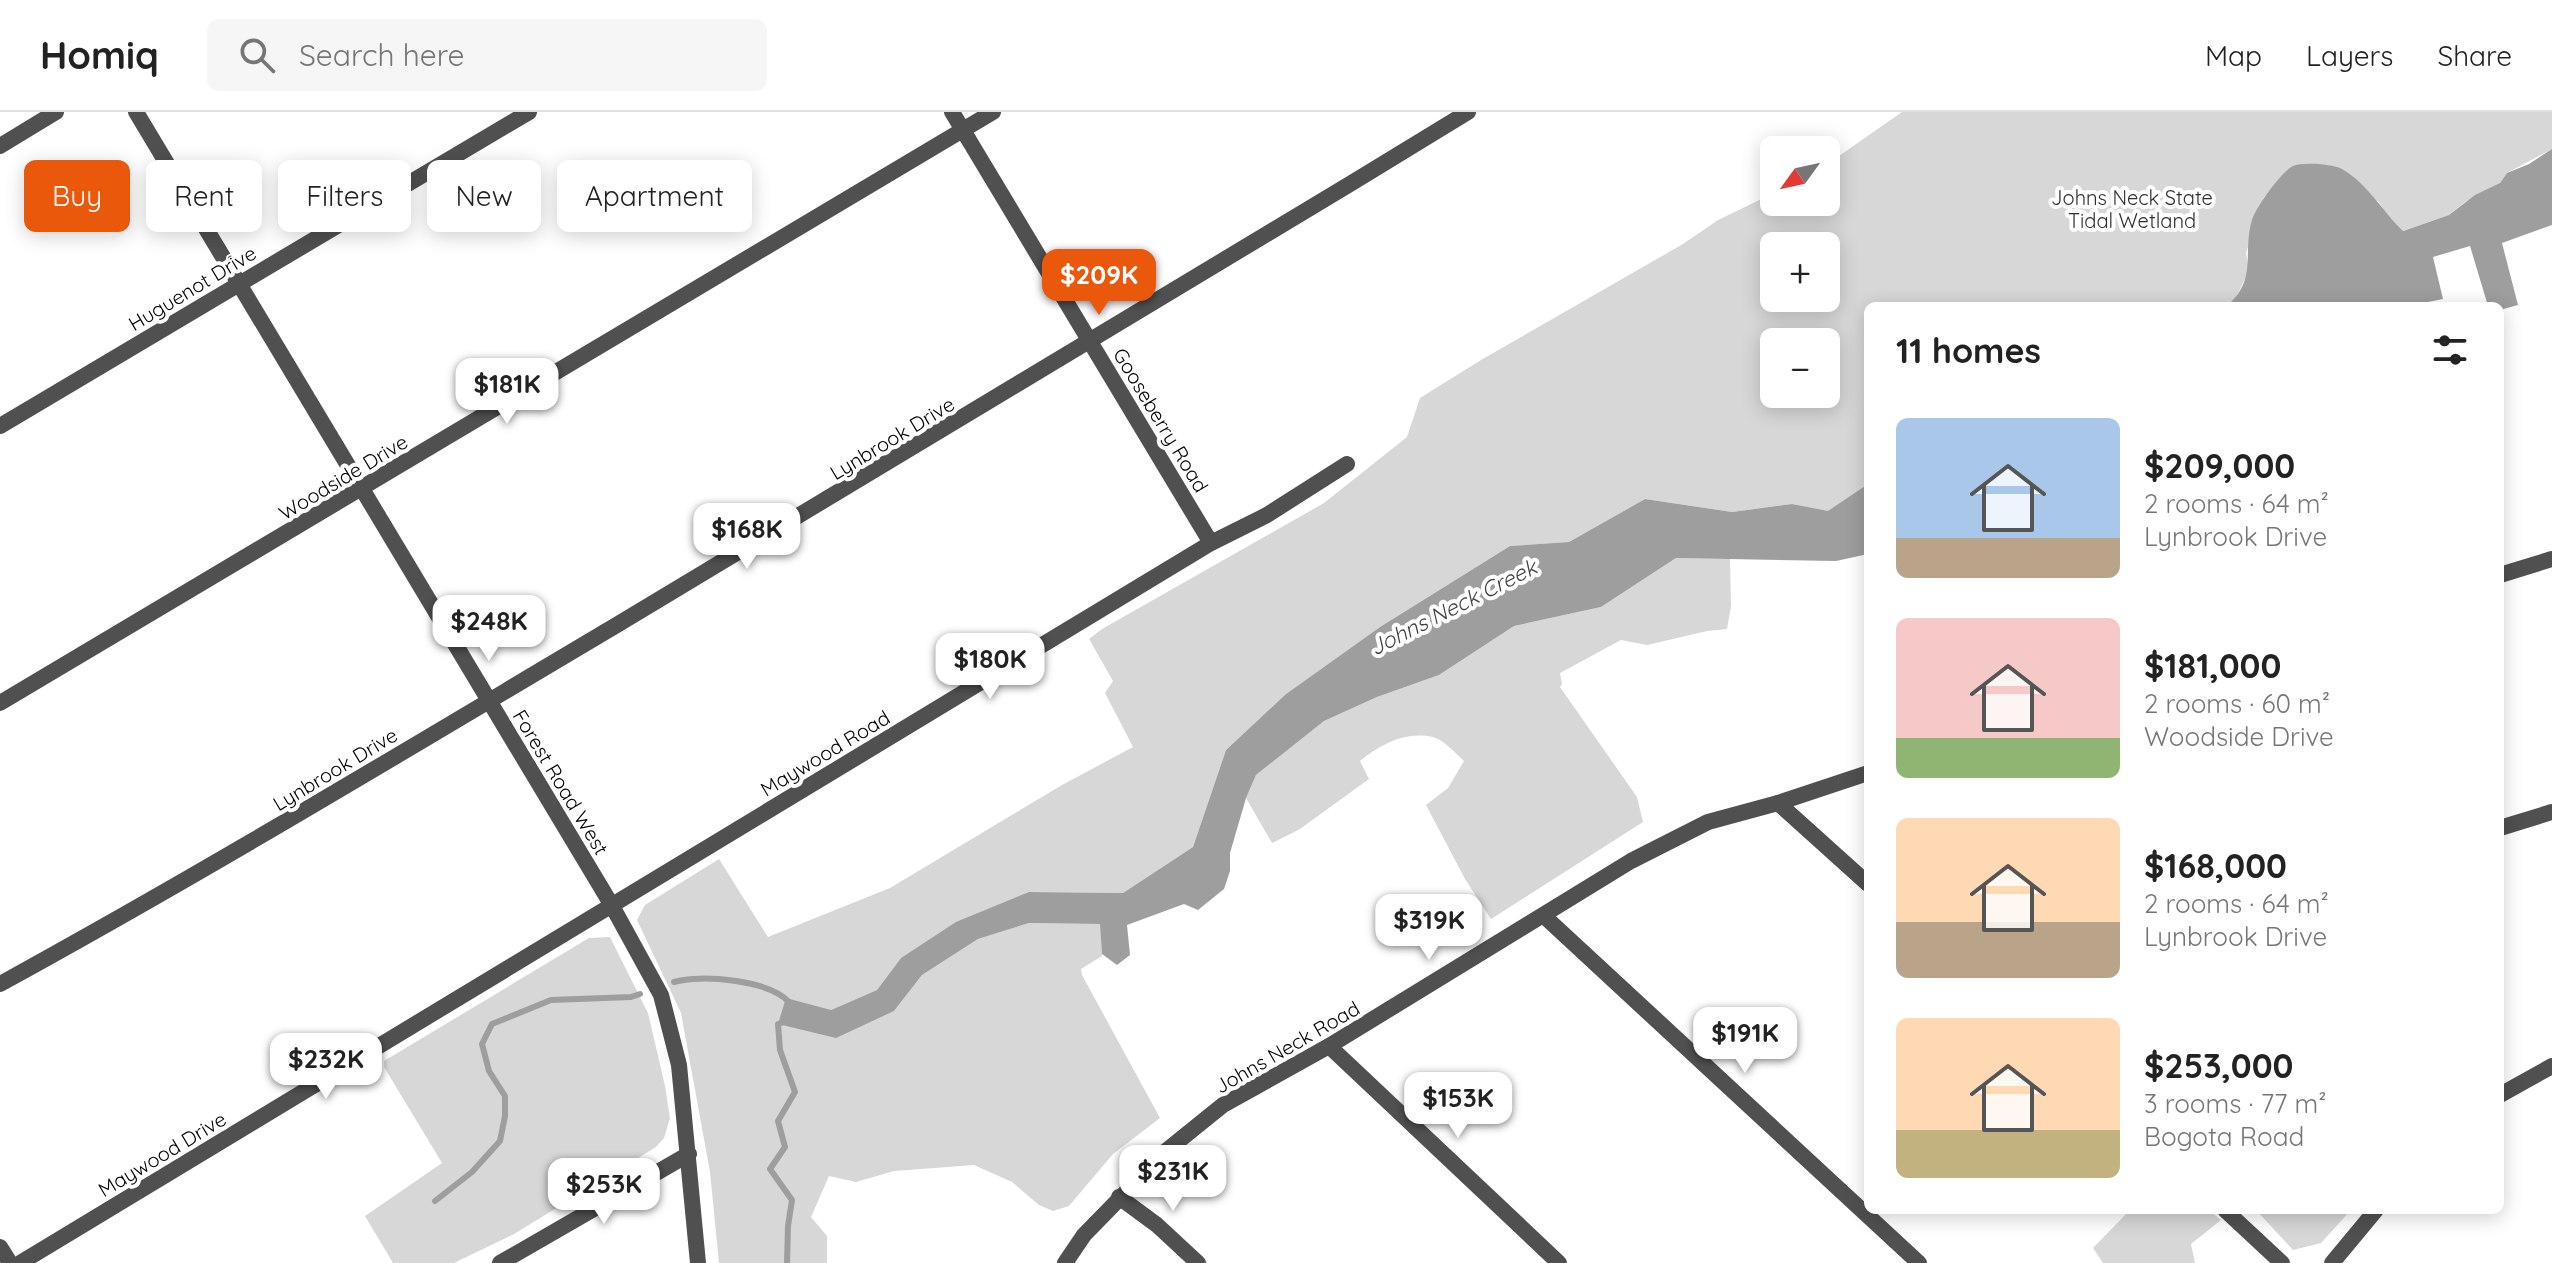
<!DOCTYPE html>
<html lang="en">
<head>
<meta charset="utf-8">
<style>
	:root { --surface:#fff; --page:#f6f6f6; --text:#222; --muted:#767676; --line:#e0e0e0; --accent:#ea580c }
	body { margin:0; font-family:Quicksand,sans-serif; background:var(--page); color:var(--text); height:100vh; display:flex; flex-direction:column; font-size:30px; white-space:nowrap }
	* { box-sizing:border-box; margin:0 }
	p { font-size:26px; color:var(--muted) }
	.icon { flex:none; width:44px; height:44px; fill:none; stroke:currentColor; stroke-width:2; stroke-linecap:round; stroke-linejoin:round }
	.map { position:relative; flex:1; overflow:hidden }
	.side { position:absolute; left:1864px; top:190px; width:640px; height:912px; display:flex; flex-direction:column; background:var(--surface); border-radius:12px; box-shadow:0 4px 20px #0003 }
	.side>* { flex:none }
	.hud { position:absolute; left:24px; top:48px; width:760px; height:72px; display:flex; gap:16px }
	.needle { width:52px; rotate:237deg }
	.buttons { position:absolute; left:1760px; top:24px; display:grid; gap:16px }
	.buttons a { display:grid; place-items:center; width:80px; height:80px; border-radius:12px; background:var(--surface); box-shadow:0 4px 20px #0003; font-size:40px }
	.price { position:absolute; translate:-50% -68px; padding:0 18px; border-radius:16px; background:#fff; color:#222; font-size:26px; line-height:52px; filter:drop-shadow(0 2px 4px #0008) }
	.price::after { content:''; position:absolute; left:50%; top:48px; width:24px; height:18px; margin-left:-12px; background:inherit; clip-path:polygon(0 0,100% 0,50% 100%) }
	.price.current { background:var(--accent); color:#fff }
	ul { padding:0; list-style:none }
	li { display:flex; align-items:center; gap:24px; height:200px; padding:0 32px }
	li span { display:grid; place-items:center; flex:none; width:224px; height:160px; border-radius:12px; color:#555 }
	li>.icon { margin-inline-start:auto }
	span .icon { width:96px; height:96px; fill:#fffc; stroke-width:1 }
	li b { font-size:34px }
	h2 { display:flex; justify-content:space-between; align-items:center; height:96px; padding:0 32px; font-size:34px }
	.tag { padding:0 28px; border-radius:12px; background:var(--surface); box-shadow:0 4px 20px #0003; font-size:28px; line-height:72px }
	.tag.current { background:var(--accent); color:#fff }
	header { display:flex; align-items:center; gap:48px; box-sizing:border-box; height:112px; padding:0 40px; background:var(--surface); border-bottom:2px solid var(--line) }
	header strong { font-size:38px }
	nav { display:flex; gap:44px; margin-inline-start:auto; font-size:28px }
	.search { width:560px; height:72px; background:var(--page); display:flex; align-items:center; gap:20px; box-sizing:border-box; padding:0 28px; border-radius:12px; color:var(--muted); font-size:30px }
	.map>svg:first-child { display:block }
	.green { fill:#d7d7d7; fill-rule:evenodd }
	.water { fill:#9e9e9e }
	.lines { fill:none; stroke-linecap:round; stroke-linejoin:round }
	.stream { stroke:#9e9e9e; stroke-width:6 }
	.minor { stroke:#505050; stroke-width:16 }
	.labels { text-anchor:middle; dominant-baseline:central; stroke-width:8; stroke-linejoin:round; paint-order:stroke }
	.park-label { font-size:20px; fill:#2e2e2e; stroke:#fff }
	.street-label { font-size:20px; fill:#000; stroke:#fff }
	.water-label { font-size:22px; font-style:italic; fill:#3f3f3f; stroke:#fff }
</style>
</head>
<body>
<header>
<strong>Homiq</strong>
<div class="search"><svg class="icon" aria-label="search" viewBox="0 0 24 24"><circle cx="10" cy="10" r="6"/><path d="M15 15l6 6"/></svg>Search here</div>
<nav><a>Map</a><a>Layers</a><a>Share</a></nav>
</header>
<div class="map">
<svg width="2552" height="1151" viewBox="0 0 2552 1151">
	<rect width="100%" height="100%" fill="#fff"/>
	<g class="green">
		<path d="M1902 0H2552V37L2507 61 2500 71 2465 90 2449 103 2402 119 2386 102 2378 89 2276 73 2264 85 2246 141 2249 158 2236 186 2227 194H1868V372L1828 400 1792 392 1732 400 1645 387 1569 430 1510 434 1380 515 1286 582 1226 638 1193 735 1123 781 1029 780 901 846 877 878 831 898 779 912 894 899 922 863 978 827 1029 811 1101 812 1102 844 1081 857 1082 863 1160 1006 1113 1042 1069 1094 1053 1099 1039 1093 1012 1070 974 1053 894 1059 856 1070 829 1064 811 1105 827 1124V1151H719L710 1060 681 901 637 808 645 793 719 747 768 825 890 776 1062 673 1133 635 1105 581 1113 569 1089 527 1102 517 1324 391 1407 325 1420 286 1481 248 1683 132 1718 108 1774 81V90H1826V53ZM1774 134H1826V186H1774ZM1774 230H1826V282H1774Z"/>
		<path d="M1676 446 1730 447 1731 494 1727 517 1707 519 1647 533 1621 528 1560 561 1562 572 1560 575 1637 685 1643 710 1491 807 1465 767 1426 693 1448 676 1464 649C1456 642 1444 628 1433 625 1405 619 1381 632 1360 649L1369 667 1300 717 1272 731 1246 686 1256 663 1324 609 1377 585 1439 563 1514 514 1601 495Z"/>
		<path d="M610 825 648 901 665 974 670 1006 664 1026 656 1035 514 1122 454 1151H393L365 1104 442 1051 384 955V949L589 826Z"/>
		<path d="M2130 1098H2209L2221 1108 2191 1132 2195 1151H2103L2093 1136Z"/>
		<path d="M2256 1098H2351L2321 1131 2293 1138Z"/>
	</g>
	<g class="water">
		<path d="M2552 37V113L2502 131 2518 193 2500 198V194H2488L2470 134 2433 145 2443 187 2408 194H2227C2258 167 2242 142 2252 108 2256 95 2281 60 2293 54 2303 50 2332 52 2342 57 2368 72 2382 99 2403 119L2449 103 2475 83 2500 71 2507 61 2529 52Z"/>
		<path d="M1868 372V442L1836 449 1676 446 1601 495 1514 514 1439 563 1377 585 1324 609 1256 663 1246 686 1230 741V759L1224 777 1198 798 1184 792 1127 813 1130 843 1117 853 1102 842 1100 812 1029 811 978 827 922 863 894 899 836 926 778 912 786 886 831 898 877 878 901 846 956 810 1029 780 1123 781 1193 735 1226 638 1286 582 1380 515 1510 434 1569 430 1645 387 1732 400 1792 392 1828 399Z"/>
	</g>
	<g class="lines">
		<g class="stream">
			<path d="M674 870C701 862 769 868 789 890"/>
			<path d="M784 910 778 912 780 938 795 980 778 1009 785 1035 770 1057 792 1088 788 1114 787 1151"/>
			<path d="M435 1089 472 1060 500 1029 505 1004V984L489 959 482 932 492 912 551 888 631 885 640 882"/>
		</g>
		<g class="minor">
			<path d="M136 0 611 792 661 883 679 953 698 1151"/>
			<path d="M952 0 1211 431"/>
			<path d="M0 34 56 0"/>
			<path d="M0 314 529 0"/>
			<path d="M2500 463 2552 447"/>
			<path d="M0 591 993 0"/>
			<path d="M1778 691 1868 772"/>
			<path d="M2500 716 2552 700"/>
			<path d="M1544 804 1919 1151"/>
			<path d="M0 872C208 758 411 635 615 514 901 344 1185 173 1468 0"/>
			<path d="M1329 934 1559 1151"/>
			<path d="M2500 983 2552 954"/>
			<path d="M1119 1085 1157 1113 1198 1151"/>
			<path d="M2225 1098 2282 1151"/>
			<path d="M0 1135 10 1151"/>
			<path d="M20 1151 1211 431 1267 403 1347 352"/>
			<path d="M500 1151 689 1042"/>
			<path d="M1065 1151 1084 1123 1166 1039 1223 993 1329 934 1631 749 1708 710 1778 691 1868 661"/>
			<path d="M2332 1151 2376 1098"/>
		</g>
	</g>
	<g class="labels">
		<g class="park-label">
			<text x="2132" y="85">Johns Neck State<tspan x="2132" dy="23">Tidal Wetland</tspan></text>
		</g>
		<g class="street-label">
			<text transform="translate(192 176) rotate(-31)">Huguenot Drive</text>
			<text transform="translate(1161 308) rotate(59)">Gooseberry Road</text>
			<text transform="translate(892 326) rotate(-31)">Lynbrook Drive</text>
			<text transform="translate(343 365) rotate(-31)">Woodside Drive</text>
			<text transform="translate(825 641) rotate(-31)">Maywood Road</text>
			<text transform="translate(335 657) rotate(-31)">Lynbrook Drive</text>
			<text transform="translate(561 670) rotate(59)">Forest Road West</text>
			<text transform="translate(1287 935) rotate(-30)">Johns Neck Road</text>
			<text transform="translate(162 1042) rotate(-31)">Maywood Drive</text>
		</g>
		<g class="water-label">
			<text transform="translate(1453 495) rotate(-27)">Johns Neck Creek</text>
		</g>
	</g>
</svg>
<div class="buttons">
<a><svg class="needle" viewBox="-14 -14 28 28"><path d="M0-13l5 13h-10z" fill="#e53935"/><path d="M0 13l5-13h-10z" fill="#767676"/></svg></a>
<a>+</a>
<a>−</a>
</div>
<b class="price current" style="left:1099px;top:205px">$209K</b>
<b class="price" style="left:507px;top:314px">$181K</b>
<b class="price" style="left:747px;top:459px">$168K</b>
<b class="price" style="left:489px;top:551px">$248K</b>
<b class="price" style="left:990px;top:589px">$180K</b>
<b class="price" style="left:1429px;top:850px">$319K</b>
<b class="price" style="left:1745px;top:963px">$191K</b>
<b class="price" style="left:326px;top:989px">$232K</b>
<b class="price" style="left:1458px;top:1028px">$153K</b>
<b class="price" style="left:1173px;top:1101px">$231K</b>
<b class="price" style="left:604px;top:1114px">$253K</b>
<div class="hud">
<a class="tag current">Buy</a>
<a class="tag">Rent</a>
<a class="tag">Filters</a>
<a class="tag">New</a>
<a class="tag">Apartment</a>
</div>
<section class="side">
<h2>11 homes<svg class="icon" aria-label="filters" viewBox="0 0 24 24"><path d="M4 7h16M4 17h16"/><circle cx="9" cy="7" r="2"/><circle cx="15" cy="17" r="2"/></svg></h2>
<ul>
<li><span style="background:linear-gradient(#a9c7e8 75%,#b9a48a 0)"><svg class="icon" aria-label="home" viewBox="0 0 24 24"><path d="M3 11l9-7 9 7M6 9v11h12V9"/></svg></span><div><b>$209,000</b><p>2 rooms · 64 m²</p><p>Lynbrook Drive</p></div></li>
<li><span style="background:linear-gradient(#f6c9c9 75%,#8fb573 0)"><svg class="icon" aria-label="home" viewBox="0 0 24 24"><path d="M3 11l9-7 9 7M6 9v11h12V9"/></svg></span><div><b>$181,000</b><p>2 rooms · 60 m²</p><p>Woodside Drive</p></div></li>
<li><span style="background:linear-gradient(#ffd9b3 65%,#b9a48a 0)"><svg class="icon" aria-label="home" viewBox="0 0 24 24"><path d="M3 11l9-7 9 7M6 9v11h12V9"/></svg></span><div><b>$168,000</b><p>2 rooms · 64 m²</p><p>Lynbrook Drive</p></div></li>
<li><span style="background:linear-gradient(#ffd9b3 70%,#c2b280 0)"><svg class="icon" aria-label="home" viewBox="0 0 24 24"><path d="M3 11l9-7 9 7M6 9v11h12V9"/></svg></span><div><b>$253,000</b><p>3 rooms · 77 m²</p><p>Bogota Road</p></div></li>
</ul>
</section>
</div>
</body>
</html>
